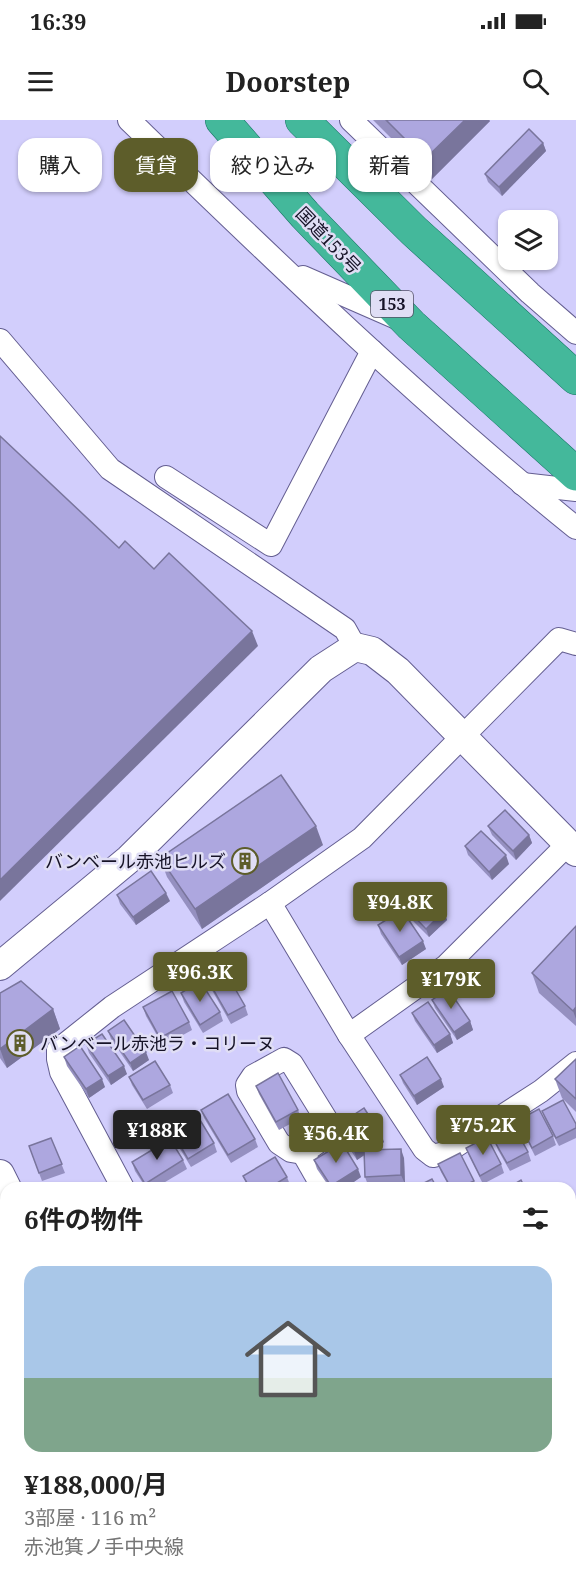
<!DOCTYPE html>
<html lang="ja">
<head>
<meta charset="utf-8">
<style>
	:root { --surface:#fff; --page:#f2f2f2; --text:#222; --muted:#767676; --line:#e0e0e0; --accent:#5d5d2a }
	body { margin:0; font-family:"Noto Serif","Noto Sans JP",serif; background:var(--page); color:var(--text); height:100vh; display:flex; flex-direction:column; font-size:22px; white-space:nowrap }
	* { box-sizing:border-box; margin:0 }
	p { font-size:20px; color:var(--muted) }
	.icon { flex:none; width:33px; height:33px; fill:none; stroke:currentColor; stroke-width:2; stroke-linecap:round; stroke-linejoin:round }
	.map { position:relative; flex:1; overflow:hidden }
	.sheet { position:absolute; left:0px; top:1062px; width:576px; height:404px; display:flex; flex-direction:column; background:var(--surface); border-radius:18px 18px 0 0; box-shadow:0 2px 4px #0004 }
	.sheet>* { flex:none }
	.top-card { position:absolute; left:18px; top:18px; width:540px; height:54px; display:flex; gap:12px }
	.buttons { position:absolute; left:498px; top:90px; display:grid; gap:12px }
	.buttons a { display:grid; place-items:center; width:60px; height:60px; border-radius:12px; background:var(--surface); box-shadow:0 2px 4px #0004; font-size:30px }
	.price { position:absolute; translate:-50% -51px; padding:0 14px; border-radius:6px; background:var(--accent); color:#fff; font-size:20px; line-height:39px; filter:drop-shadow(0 2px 3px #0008) }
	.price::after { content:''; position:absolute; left:50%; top:36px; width:18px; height:14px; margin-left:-9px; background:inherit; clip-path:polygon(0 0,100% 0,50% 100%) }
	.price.current { background:#222; color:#fff }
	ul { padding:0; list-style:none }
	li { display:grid; align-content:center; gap:12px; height:318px; padding:0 24px }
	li+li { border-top:2px solid var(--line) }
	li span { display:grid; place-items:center; height:186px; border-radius:18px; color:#555 }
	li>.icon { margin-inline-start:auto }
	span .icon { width:108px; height:108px; fill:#fffc; stroke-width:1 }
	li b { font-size:26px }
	h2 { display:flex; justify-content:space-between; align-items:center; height:72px; padding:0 24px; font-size:26px }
	.pill { padding:0 21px; border-radius:18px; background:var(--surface); box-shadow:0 2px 4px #0004; font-size:21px; line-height:54px }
	.pill.current { background:var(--accent); color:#fff }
	.status { display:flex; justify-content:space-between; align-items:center; height:42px; padding:0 30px; background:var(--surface); direction:ltr }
	.status svg { height:16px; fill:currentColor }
	header { display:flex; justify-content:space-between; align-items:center; height:78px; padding:0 24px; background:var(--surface); font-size:27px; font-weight:700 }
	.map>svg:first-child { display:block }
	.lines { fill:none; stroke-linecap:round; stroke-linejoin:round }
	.minor-casing { stroke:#645e91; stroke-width:24 }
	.tertiary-casing { stroke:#645e91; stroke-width:30 }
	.trunk-casing { stroke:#167362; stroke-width:34 }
	.minor { stroke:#fff; stroke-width:22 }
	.tertiary { stroke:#fff; stroke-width:28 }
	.trunk { stroke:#44b89b; stroke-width:33 }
	.wall { fill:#9590c0 }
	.shaded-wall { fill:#79759c }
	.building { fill:#ada7df; stroke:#79759c; stroke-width:1.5 }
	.labels { text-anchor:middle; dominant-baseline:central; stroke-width:5; stroke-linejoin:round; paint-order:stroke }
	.shield { fill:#e0def5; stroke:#535065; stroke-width:1.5 }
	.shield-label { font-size:16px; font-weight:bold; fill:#161327 }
	.street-label { font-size:18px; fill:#161327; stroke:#e0def5 }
	.poi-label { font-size:18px; fill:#161327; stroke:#e0def5; text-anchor:end }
</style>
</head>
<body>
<div class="status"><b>16:39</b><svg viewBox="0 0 49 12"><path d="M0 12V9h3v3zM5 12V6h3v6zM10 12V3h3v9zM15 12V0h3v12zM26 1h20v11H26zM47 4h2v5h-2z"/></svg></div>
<header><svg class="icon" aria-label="menu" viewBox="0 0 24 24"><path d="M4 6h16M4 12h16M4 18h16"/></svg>Doorstep<svg class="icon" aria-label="search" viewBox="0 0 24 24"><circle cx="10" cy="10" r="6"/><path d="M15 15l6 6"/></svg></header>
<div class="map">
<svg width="576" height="1465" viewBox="0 0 576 1465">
	<rect width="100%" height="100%" fill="#d2cefc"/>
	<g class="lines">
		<defs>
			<g id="minor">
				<path d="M129 0C274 140 419 281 576 408"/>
				<path d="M351 0 530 173 576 213"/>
				<path d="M303 157 399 199"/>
				<path d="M0 220 110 349 345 509 355 527"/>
				<path d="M166 357 271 425 372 231"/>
				<path d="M522 364 576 370"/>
				<path d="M270 783 349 915 424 1029 433 1036 445 1033 541 971 576 943"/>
				<path d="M349 915 446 846 568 724"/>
				<path d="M284 939 292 944 326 999C329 1019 317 1022 303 1033L291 1031 279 1023 248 971 247 965 253 956Z"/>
				<path d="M303 1033 323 1068"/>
				<path d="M123 1068 61 952 58 939V930L112 887 270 783 362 718 559 519 576 524"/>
				<path d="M570 1131 576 1127"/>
				<path d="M570 1222 576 1225"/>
				<path d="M570 1307 576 1308"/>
				<path d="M344 1465V1460"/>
				<path d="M449 1465V1460"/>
			</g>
			<g id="tertiary">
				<path d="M0 846 129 739 321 549 355 527 372 531 398 551 576 732"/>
				<path d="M0 1054 7 1068"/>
				<path d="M126 1460 128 1465"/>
			</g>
			<g id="trunk">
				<path d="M222 0 305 95 411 205 576 354"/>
				<path d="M302 0 414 111 576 258"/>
			</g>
		</defs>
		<use href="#minor" class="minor-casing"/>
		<use href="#tertiary" class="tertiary-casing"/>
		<use href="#trunk" class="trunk-casing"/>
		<use href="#minor" class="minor"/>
		<use href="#tertiary" class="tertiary"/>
		<use href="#trunk" class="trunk"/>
	</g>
	<g class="wall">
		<path d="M373 0H489L490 1 432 59Z"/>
		<path d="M543 23 546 31 502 76 488 62 485 54Z"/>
		<path d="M488 706 529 715 532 723 516 740 492 715Z"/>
		<path d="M323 725 202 809 167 757 160 738Z"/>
		<path d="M465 726 509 744 492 760 468 735Z"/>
		<path d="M117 775 170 781 136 805 120 784Z"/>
		<path d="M407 789 444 791 447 800 429 817 410 798Z"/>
		<path d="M378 805 426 829 402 845 381 814Z"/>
		<path d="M576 806V906L539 873 532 853Z"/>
		<path d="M201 848 245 886 248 895 231 904 204 856Z"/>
		<path d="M0 873 53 889 60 909 7 948 0 938Z"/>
		<path d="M181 873 220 892 223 901 203 913 184 882Z"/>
		<path d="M432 880 470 901 473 910 457 920 435 888Z"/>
		<path d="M143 887 189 902 192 910 163 926 146 896Z"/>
		<path d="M412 893 450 914 453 923 437 933 415 901Z"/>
		<path d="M108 911 149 940 133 951 111 919Z"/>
		<path d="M86 924 127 954 111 965 89 933Z"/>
		<path d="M64 937 105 967 89 978 67 946Z"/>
		<path d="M576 939V992L562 978 555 959Z"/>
		<path d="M400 955 444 967 417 985 403 963Z"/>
		<path d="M129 957 170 965 173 973 147 989 132 965Z"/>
		<path d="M256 966 298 990 301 998 279 1010 259 974Z"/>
		<path d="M201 990 255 1019 258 1027 231 1043 204 998Z"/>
		<path d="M542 991 576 1004V1018L559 1026 545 999Z"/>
		<path d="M518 1000 553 1016 556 1025 535 1036 521 1008Z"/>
		<path d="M337 1006 384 1022 372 1030 404 1038 405 1064 368 1065 365 1057 364 1035 357 1040 340 1014Z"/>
		<path d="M174 1015 214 1023 217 1032 191 1047 177 1024Z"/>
		<path d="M51 1018 65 1053 42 1061 29 1026Z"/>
		<path d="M495 1022 528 1032 531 1041 510 1051 498 1030Z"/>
		<path d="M466 1028 501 1044 504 1053 483 1064 469 1036Z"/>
		<path d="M183 1040 187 1049 155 1068H146L135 1051 132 1042Z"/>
		<path d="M314 1040 361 1057 345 1068H330L317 1049Z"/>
		<path d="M438 1044 474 1061 477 1068H450L441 1052Z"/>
		<path d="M243 1056 287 1057 290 1065 286 1068H248Z"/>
		<path d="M570 1385 576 1387V1446L570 1445Z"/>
		<path d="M6 1391V1452L0 1436Z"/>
	</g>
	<g class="shaded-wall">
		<path d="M465 0H489L490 1 432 59 425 39Z"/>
		<path d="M543 23 546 31 502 76 499 67Z"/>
		<path d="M252 511 258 526 0 781V760Z"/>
		<path d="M316 706 323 725 202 809 195 789Z"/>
		<path d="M529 715 532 723 516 740 513 731Z"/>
		<path d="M506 735 509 744 492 760 489 752Z"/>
		<path d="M166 773 170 781 136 805 133 797Z"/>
		<path d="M444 791 447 800 429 817 426 809Z"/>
		<path d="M423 821 426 829 402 845 399 837Z"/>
		<path d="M576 887V899L573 891Z"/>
		<path d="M53 889 60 909 7 948 0 929Z"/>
		<path d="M470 901 473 910 457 920 454 912Z"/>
		<path d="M450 914 453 923 437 933 434 925Z"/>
		<path d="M146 932 149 940 133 951 130 943Z"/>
		<path d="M124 946 127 954 111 965 108 956Z"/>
		<path d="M102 959 105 967 89 978 86 969Z"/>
		<path d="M441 959 444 967 417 985 414 976Z"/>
		<path d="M381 1014 384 1022 357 1040 354 1031Z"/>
		<path d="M401 1029 404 1038 405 1064 401 1055Z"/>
		<path d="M358 1049 361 1057 345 1068H332L331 1066Z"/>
	</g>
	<g class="building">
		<path d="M386 0H465L425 39Z"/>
		<path d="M529 9 543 23 499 67 485 54Z"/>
		<path d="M0 316 119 428 125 421 154 449 169 433 252 511 0 760Z"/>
		<path d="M281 655 316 706 195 789 160 738Z"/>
		<path d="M505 690 529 715 513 731 488 706Z"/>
		<path d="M481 711 506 735 489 752 465 726Z"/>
		<path d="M151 751 166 773 133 797 117 775Z"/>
		<path d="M425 772 444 791 426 809 407 789Z"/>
		<path d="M402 790 423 821 399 837 378 805Z"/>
		<path d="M576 806V887L573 891 532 853Z"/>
		<path d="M218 839 245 886 228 895 201 848Z"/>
		<path d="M21 861 53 889 0 929V873Z"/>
		<path d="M200 861 220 892 200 905 181 873Z"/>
		<path d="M448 869 470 901 454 912 432 880Z"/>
		<path d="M172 871 189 902 160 918 143 887Z"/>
		<path d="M428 882 450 914 434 925 412 893Z"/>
		<path d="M124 900 146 932 130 943 108 911Z"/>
		<path d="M102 914 124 946 108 956 86 924Z"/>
		<path d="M80 926 102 959 86 969 64 937Z"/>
		<path d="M427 937 441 959 414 976 400 955Z"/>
		<path d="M576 939V979L555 959Z"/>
		<path d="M155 941 170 965 143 980 129 957Z"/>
		<path d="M278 953 298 990 276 1002 256 966Z"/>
		<path d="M228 974 255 1019 228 1035 201 990Z"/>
		<path d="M563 980 576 1004V1008L556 1018 542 991Z"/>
		<path d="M364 988 381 1014 354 1031 337 1006Z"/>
		<path d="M539 989 553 1016 532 1028 518 1000Z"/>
		<path d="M200 1000 214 1023 188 1039 174 1015Z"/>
		<path d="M516 1010 528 1032 507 1043 495 1022Z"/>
		<path d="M487 1017 501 1044 480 1056 466 1028Z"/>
		<path d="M51 1018 62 1044 39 1053 29 1026Z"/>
		<path d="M170 1019 183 1040 145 1064 132 1042Z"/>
		<path d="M342 1023 358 1049 331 1066 314 1040Z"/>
		<path d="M401 1029V1055L365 1057 364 1030Z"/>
		<path d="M460 1033 474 1061 459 1068H451L438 1044Z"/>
		<path d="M275 1037 287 1057 269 1068H250L243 1056Z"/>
		<path d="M432 1059 437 1068H414Z"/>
		<path d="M521 1060 525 1068H508Z"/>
		<path d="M570 1385 576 1387V1429L570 1428Z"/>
		<path d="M6 1391V1442L2 1443 0 1436V1393Z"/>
		<path d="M45 1460H87L89 1465H46Z"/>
	</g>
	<defs>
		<symbol id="building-ring" viewBox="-11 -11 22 22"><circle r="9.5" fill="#e0def5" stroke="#5d5d2a" stroke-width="1.5"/><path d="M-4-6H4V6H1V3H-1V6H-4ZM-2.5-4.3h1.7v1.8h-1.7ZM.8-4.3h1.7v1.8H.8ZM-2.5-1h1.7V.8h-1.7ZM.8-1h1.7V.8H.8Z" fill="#5d5d2a"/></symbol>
	</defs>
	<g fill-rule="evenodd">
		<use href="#building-ring" x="230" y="726" width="30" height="30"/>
		<use href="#building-ring" x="5" y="908" width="30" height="30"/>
	</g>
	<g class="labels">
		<rect class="shield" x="371" y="171" width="42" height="26" rx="4.5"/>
		<g class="shield-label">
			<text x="392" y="184">153</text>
		</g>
		<g class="street-label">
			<text transform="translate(329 120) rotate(46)">国道153号</text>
		</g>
		<g class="poi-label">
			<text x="226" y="741">バンベール赤池ヒルズ</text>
			<text x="40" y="923" text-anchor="start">バンベール赤池ラ・コリーヌ</text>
		</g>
	</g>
</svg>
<div class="buttons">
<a><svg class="icon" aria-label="layers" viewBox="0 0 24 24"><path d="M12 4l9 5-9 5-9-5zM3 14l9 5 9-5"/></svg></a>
</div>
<b class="price" style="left:400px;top:813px">¥94.8K</b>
<b class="price" style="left:200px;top:883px">¥96.3K</b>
<b class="price" style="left:451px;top:890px">¥179K</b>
<b class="price" style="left:483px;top:1036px">¥75.2K</b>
<b class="price current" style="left:157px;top:1041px">¥188K</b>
<b class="price" style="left:336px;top:1044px">¥56.4K</b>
<div class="top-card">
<a class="pill">購入</a>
<a class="pill current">賃貸</a>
<a class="pill">絞り込み</a>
<a class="pill">新着</a>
</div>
<section class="sheet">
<h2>6件の物件<svg class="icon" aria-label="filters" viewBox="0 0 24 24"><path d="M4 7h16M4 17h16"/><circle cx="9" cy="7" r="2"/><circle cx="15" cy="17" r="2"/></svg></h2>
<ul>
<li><span style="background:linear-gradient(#a9c7e8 60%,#7fa58c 0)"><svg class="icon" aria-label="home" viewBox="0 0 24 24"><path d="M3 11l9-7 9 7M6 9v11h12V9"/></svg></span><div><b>¥188,000/月</b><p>3部屋 · 116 m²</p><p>赤池箕ノ手中央線</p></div></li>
</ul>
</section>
</div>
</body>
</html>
